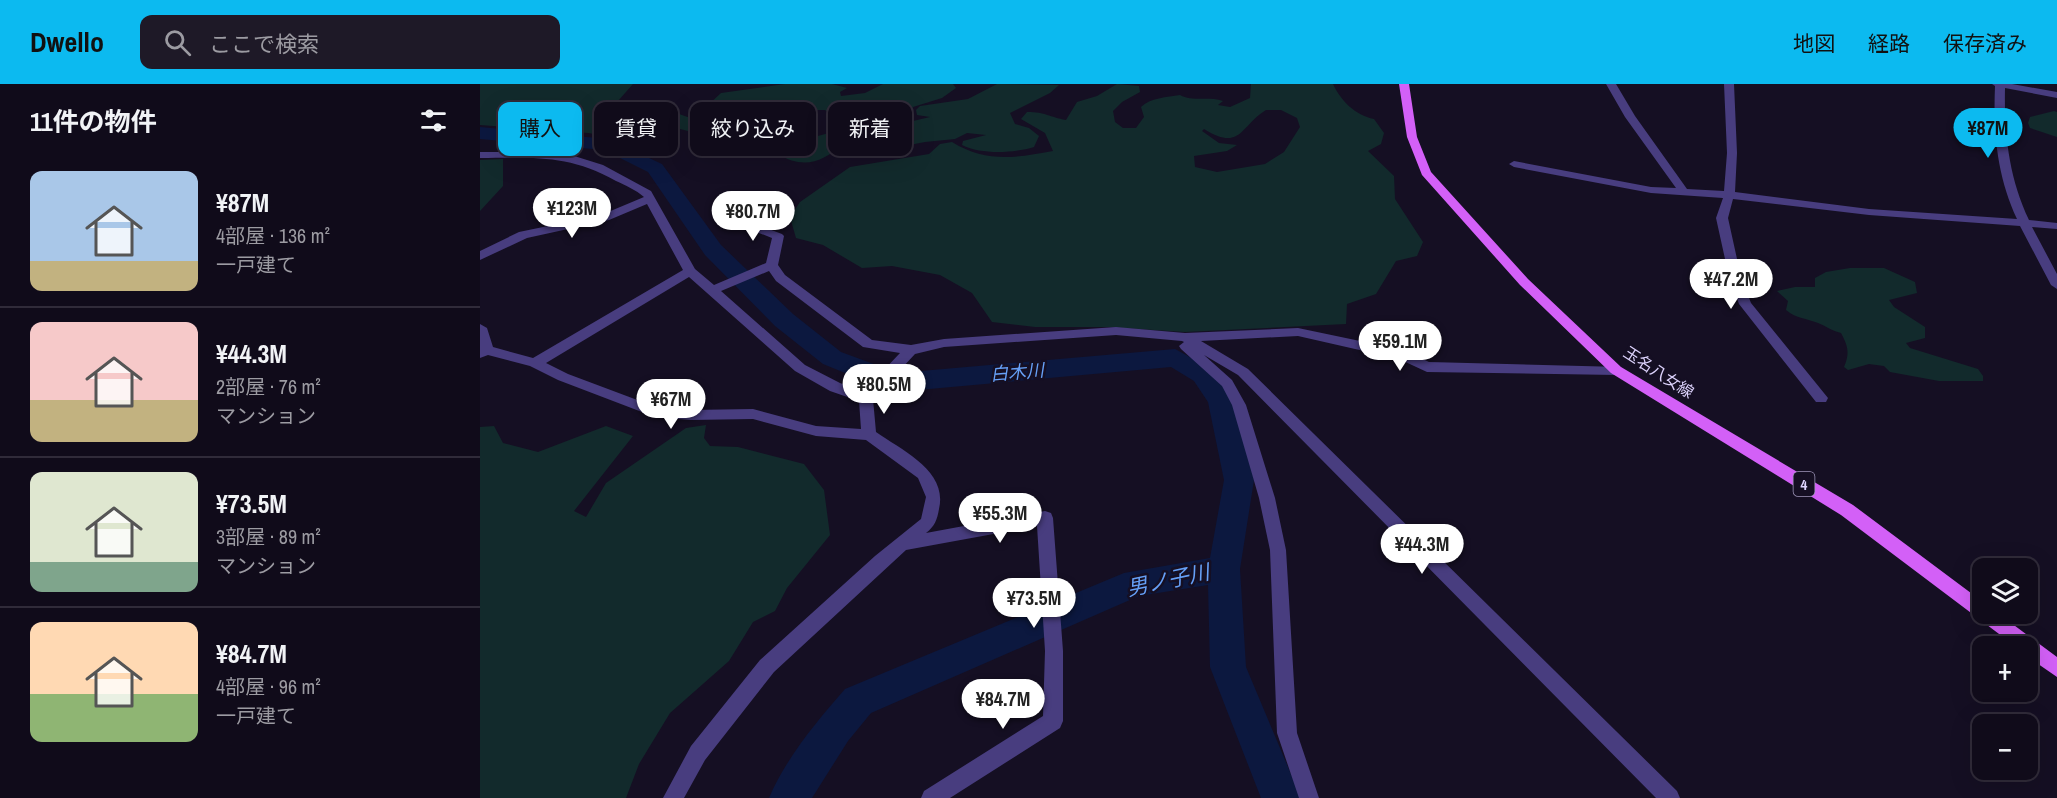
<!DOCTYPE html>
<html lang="ja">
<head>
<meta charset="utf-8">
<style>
	:root { --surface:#100b1a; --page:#1e1927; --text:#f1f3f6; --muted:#9c9ba2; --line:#302b39; --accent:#0cbaf0 }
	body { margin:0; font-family:"Archivo Narrow","Noto Sans JP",sans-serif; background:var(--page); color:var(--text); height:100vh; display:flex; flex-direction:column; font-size:22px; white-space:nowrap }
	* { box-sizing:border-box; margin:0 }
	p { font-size:20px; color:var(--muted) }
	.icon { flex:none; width:33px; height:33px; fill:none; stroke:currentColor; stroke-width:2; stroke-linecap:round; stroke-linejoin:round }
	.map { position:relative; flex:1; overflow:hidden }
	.details { display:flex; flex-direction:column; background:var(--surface); width:480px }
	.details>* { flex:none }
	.banner { position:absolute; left:18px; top:18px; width:570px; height:54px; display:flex; gap:12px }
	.controls { position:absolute; left:1492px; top:474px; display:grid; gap:12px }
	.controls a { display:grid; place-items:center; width:66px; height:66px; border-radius:12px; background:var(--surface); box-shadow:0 6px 24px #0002,0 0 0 2px var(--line); font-size:30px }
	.price { position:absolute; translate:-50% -51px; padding:0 14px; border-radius:21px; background:#fff; color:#222; font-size:20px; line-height:39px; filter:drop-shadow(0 2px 3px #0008) }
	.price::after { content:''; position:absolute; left:50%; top:36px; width:18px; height:14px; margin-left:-9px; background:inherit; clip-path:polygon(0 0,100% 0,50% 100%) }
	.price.active { background:var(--accent); color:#111 }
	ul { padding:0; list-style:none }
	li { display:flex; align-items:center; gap:18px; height:150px; padding:0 30px }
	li+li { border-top:2px solid var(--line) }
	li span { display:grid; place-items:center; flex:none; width:168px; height:120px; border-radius:12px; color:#555 }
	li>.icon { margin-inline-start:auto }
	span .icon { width:72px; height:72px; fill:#fffc; stroke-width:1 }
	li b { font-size:26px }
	h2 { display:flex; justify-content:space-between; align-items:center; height:72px; padding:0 30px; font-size:26px }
	.pill { padding:0 21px; border-radius:12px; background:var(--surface); box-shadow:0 6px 24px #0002,0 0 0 2px var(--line); font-size:21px; line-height:54px }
	.pill.active { background:var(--accent); color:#111 }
	header { display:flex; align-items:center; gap:36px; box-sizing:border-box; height:84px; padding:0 30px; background:var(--accent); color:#111 }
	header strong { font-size:28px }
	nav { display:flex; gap:33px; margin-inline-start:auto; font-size:21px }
	.search { width:420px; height:54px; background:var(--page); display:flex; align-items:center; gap:15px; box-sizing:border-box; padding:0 21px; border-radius:12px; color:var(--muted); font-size:22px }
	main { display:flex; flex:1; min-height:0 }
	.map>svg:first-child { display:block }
	.green { fill:#122a2c; fill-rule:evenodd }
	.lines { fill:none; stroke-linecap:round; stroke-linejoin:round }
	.river { fill:#0c183f; fill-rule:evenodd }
	.minor { fill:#483d7f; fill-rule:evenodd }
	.major { fill:#d360f7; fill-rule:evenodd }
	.labels { text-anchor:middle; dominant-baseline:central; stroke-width:5; stroke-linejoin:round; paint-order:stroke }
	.shield { fill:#150f23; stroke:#a198bc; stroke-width:1.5 }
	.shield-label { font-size:15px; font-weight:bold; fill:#ddd3fd }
	.street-label { font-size:16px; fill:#ddd3fd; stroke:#150f23 }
	.water-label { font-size:18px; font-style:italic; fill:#66a0f7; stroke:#150f23 }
	.near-water-label { font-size:21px; font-style:italic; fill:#66a0f7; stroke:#150f23 }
</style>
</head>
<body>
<header>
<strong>Dwello</strong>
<div class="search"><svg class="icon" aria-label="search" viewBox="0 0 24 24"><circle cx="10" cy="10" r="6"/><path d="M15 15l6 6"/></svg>ここで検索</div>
<nav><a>地図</a><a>経路</a><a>保存済み</a></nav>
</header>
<main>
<section class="details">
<h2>11件の物件<svg class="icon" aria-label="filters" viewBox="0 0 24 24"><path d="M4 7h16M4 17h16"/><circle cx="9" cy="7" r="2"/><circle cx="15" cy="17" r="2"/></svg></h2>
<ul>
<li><span style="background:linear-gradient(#a9c7e8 75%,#c2b280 0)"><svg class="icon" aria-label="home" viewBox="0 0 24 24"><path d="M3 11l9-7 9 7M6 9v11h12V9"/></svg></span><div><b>¥87M</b><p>4部屋 · 136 m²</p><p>一戸建て</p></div></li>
<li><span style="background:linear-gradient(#f6c9c9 65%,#c2b280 0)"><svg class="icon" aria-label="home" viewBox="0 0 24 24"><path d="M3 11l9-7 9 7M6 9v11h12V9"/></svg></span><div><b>¥44.3M</b><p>2部屋 · 76 m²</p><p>マンション</p></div></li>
<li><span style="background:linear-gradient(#dfe7d0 75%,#7fa58c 0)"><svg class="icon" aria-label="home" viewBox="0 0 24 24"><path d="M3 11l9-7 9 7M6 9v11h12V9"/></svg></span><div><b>¥73.5M</b><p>3部屋 · 89 m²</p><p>マンション</p></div></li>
<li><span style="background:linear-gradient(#ffd9b3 60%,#8fb573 0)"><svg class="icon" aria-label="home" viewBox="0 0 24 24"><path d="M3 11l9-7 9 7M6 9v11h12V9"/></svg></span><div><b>¥84.7M</b><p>4部屋 · 96 m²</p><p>一戸建て</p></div></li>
</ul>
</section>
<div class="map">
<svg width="1577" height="714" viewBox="0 0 1577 714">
	<rect width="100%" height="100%" fill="#150f23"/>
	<g class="green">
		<path d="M0 0H153L138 17V22C170 20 183 24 213 35L241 9 305 0H352L367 4 360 8 361 12 385 9 403 0H473L476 4 462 14 433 23 430 30 433 37 450 33 437 31 436 26 440 22 488 15 517 0 579 1 570 9 530 29 535 40 549 44 559 52 554 63C534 69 502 71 482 61L483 57 506 51 487 49 475 55 445 58 372 72 373 59 362 60C343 79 322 85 298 70L312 59 360 46 364 40 345 26H334L322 31 283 35 264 46 246 43 239 48 220 50 200 45 170 58 108 49 0 41Z"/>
		<path d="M637 0 659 2 660 8 642 18 633 27 635 38 643 44H656L664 33 661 23C670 14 687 13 700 11 712 18 729 12 743 17L738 21 750 23 770 14 771 0H853C861 17 875 31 894 35L904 49 901 60 888 67 914 92 915 115 943 158 937 172 916 177 896 210 867 220 866 240 705 248 628 243H555L512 238 492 209 460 191 412 182 382 184 343 161 316 154 310 133 320 118 370 83 449 70 460 60 472 58C506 79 535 74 573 67L565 49 541 35 547 28C566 28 569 33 586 36L597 18 617 12ZM786 26H801L817 34 820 43 804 68 785 80 737 88 715 83 714 72 747 67 757 61 739 59 722 47 724 45C761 68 760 42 786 26Z"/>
		<path d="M1574 27 1577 28V53L1550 44 1548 39 1550 33Z"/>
		<path d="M23 75V102L0 127V76Z"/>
		<path d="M1370 184H1404L1435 198 1437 209 1409 216 1414 223 1445 243V254L1426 259 1430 264 1498 285 1503 292V297H1459L1410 288 1404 282 1389 280 1368 286 1364 283C1370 269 1368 262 1361 249 1352 247 1346 242 1338 239 1326 234 1317 235 1306 226L1308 217 1297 207 1315 203H1335V194L1346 188Z"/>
		<path d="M226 341 224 354 230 362 258 363 324 380 344 406 350 451 307 504 295 527 273 538 249 577 190 629 159 680 146 714H0V343L14 342 23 359 58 368 126 342 153 352 94 427 106 433 126 399 206 344Z"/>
	</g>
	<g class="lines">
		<path class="river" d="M0 43 128 55 182 80 241 161 313 230 361 268 418 289 695 265 732 285 755 317 774 396 760 485 766 583 821 714H781L730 583 728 501 659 512 391 629 368 657 332 714H289C306 674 337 637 365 605L644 489 730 474 744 396 728 318 714 297 691 283 416 308 407 306 343 280 295 242 225 171 168 88 124 66 0 55Z"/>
		<g class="minor">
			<path d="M1126 0H1136L1155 32 1207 105 1244 107 1247 69 1244 0H1254L1257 69 1255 108 1389 125 1537 135C1517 92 1513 49 1515 2L1512 0H1532L1577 8V14L1525 4C1524 50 1529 94 1549 136L1577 139V145L1552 143 1577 190V205L1571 201 1540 142 1389 131 1253 115 1248 134 1261 193 1271 219 1348 314 1346 318H1336L1259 220 1249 193 1236 134 1243 114 1171 109 1034 83 1029 80 1034 77 1171 103 1196 104 1145 33Z"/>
			<path d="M0 68H68L91 71 123 81 171 107 215 185 234 201 286 179 292 154 251 138V134H259L302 150 304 152 298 181 305 191 392 256 431 261 464 255 636 243 705 249 818 244 923 266 949 278 1141 283 1143 286 1136 291 947 288 919 275 818 252 721 257 768 285 1197 707 1200 714H1176L758 291 724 271 752 296 766 321 795 414 806 466 817 649 839 714H819L797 649 790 466 779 414 752 321 742 302 701 265 699 262 704 258 702 257 636 251 464 263 435 270 393 315 396 348C423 367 468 387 459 425 457 436 455 442 446 449L565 427 571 429 573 434 583 567V637L580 644 470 714H441L444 707 563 632 565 567 557 442 426 466 294 588 225 676 204 714H183L211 662 280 576 395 472 441 435 446 413 438 394 386 356 336 352 273 335 210 336 175 333 78 296 50 282 8 271 0 274V240L7 244 13 263 53 274 203 186 167 120 129 136 47 154 0 176V167L39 148 121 131 164 113C156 106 145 101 136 97 88 70 53 74 0 74ZM289 187 296 197 383 263 420 269 383 308 360 299 325 281 241 207ZM209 193 315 287 350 307 379 317 381 345 336 342 273 325 210 326 176 323 88 290 66 279Z"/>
		</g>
		<path class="major" d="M919 0H929L937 53 951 88 1048 195 1141 283 1373 421 1503 518V530H1519L1577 573V593L1548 573V562H1535L1361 431 1131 289 1040 201 942 91 927 53Z"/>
	</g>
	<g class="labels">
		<rect class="shield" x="1313.5" y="388" width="21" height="24" rx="4.5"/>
		<g class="shield-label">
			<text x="1324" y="400">4</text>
		</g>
		<g class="street-label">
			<text transform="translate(1179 288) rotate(33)">玉名八女線</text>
		</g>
		<g class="water-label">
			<text transform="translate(537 288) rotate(-5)">白木川</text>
		</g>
		<g class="near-water-label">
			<text transform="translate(688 496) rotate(-12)">男ノ子川</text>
		</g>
	</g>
</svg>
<div class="controls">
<a><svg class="icon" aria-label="layers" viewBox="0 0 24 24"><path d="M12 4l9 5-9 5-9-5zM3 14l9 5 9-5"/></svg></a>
<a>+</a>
<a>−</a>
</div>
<b class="price active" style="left:1508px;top:75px">¥87M</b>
<b class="price" style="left:92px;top:155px">¥123M</b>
<b class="price" style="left:273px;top:158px">¥80.7M</b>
<b class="price" style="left:1251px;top:226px">¥47.2M</b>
<b class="price" style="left:920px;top:288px">¥59.1M</b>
<b class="price" style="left:404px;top:331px">¥80.5M</b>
<b class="price" style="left:191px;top:346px">¥67M</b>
<b class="price" style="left:520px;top:460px">¥55.3M</b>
<b class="price" style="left:942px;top:491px">¥44.3M</b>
<b class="price" style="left:554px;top:545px">¥73.5M</b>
<b class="price" style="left:523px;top:646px">¥84.7M</b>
<div class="banner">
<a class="pill active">購入</a>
<a class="pill">賃貸</a>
<a class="pill">絞り込み</a>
<a class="pill">新着</a>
</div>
</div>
</main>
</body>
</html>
